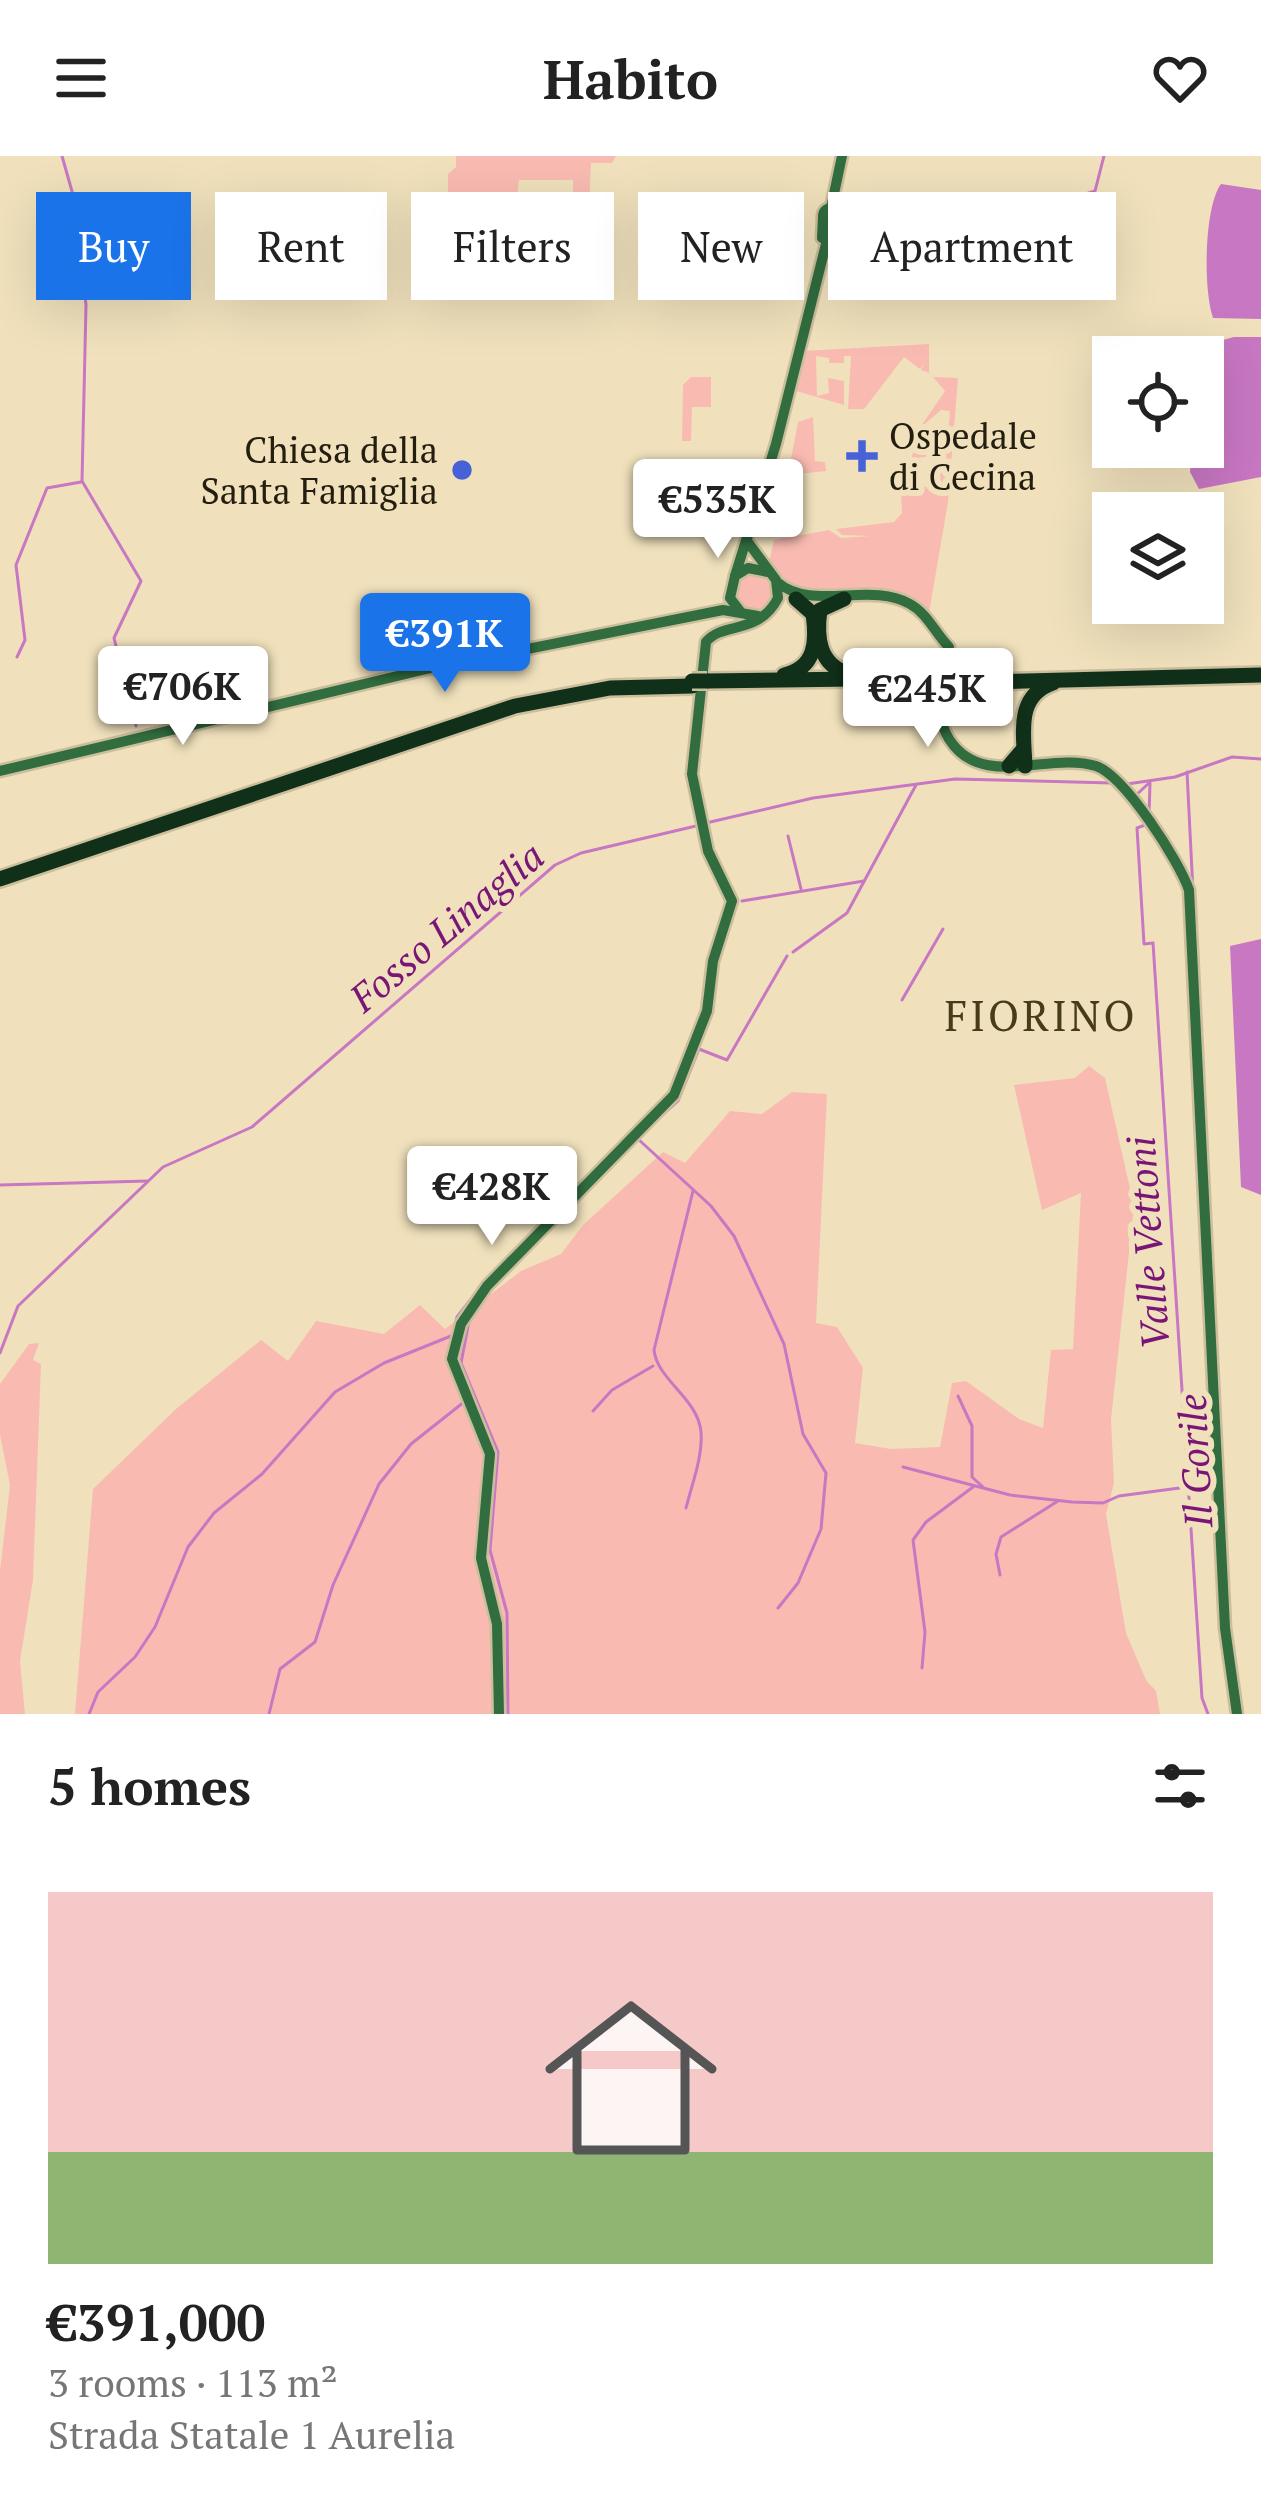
<!DOCTYPE html>
<html lang="en">
<head>
<meta charset="utf-8">
<style>
	:root { --surface:#fff; --page:#f6f6f6; --text:#222; --muted:#767676; --line:#e0e0e0; --accent:#1a73e8 }
	body { margin:0; font-family:"PT Serif",serif; background:var(--page); color:var(--text); height:100vh; display:flex; flex-direction:column; font-size:45px; white-space:nowrap }
	* { box-sizing:border-box; margin:0 }
	p { font-size:39px; color:var(--muted) }
	.icon { flex:none; width:66px; height:66px; fill:none; stroke:currentColor; stroke-width:2; stroke-linecap:round; stroke-linejoin:round }
	.map { position:relative; height:1558px; overflow:hidden }
	.sheet { display:flex; flex-direction:column; background:var(--surface); flex:1 }
	.sheet>* { flex:none }
	.hud { position:absolute; left:36px; top:36px; width:1191px; height:108px; display:flex; gap:24px }
	.tools { position:absolute; left:1092px; top:180px; display:grid; gap:24px }
	.tools a { display:grid; place-items:center; width:132px; height:132px; border-radius:0px; background:var(--surface); box-shadow:0 12px 48px #0002; font-size:60px }
	.price { position:absolute; translate:-50% -102px; padding:0 27px; border-radius:12px; background:#fff; color:#222; font-size:39px; line-height:78px; filter:drop-shadow(0 3px 6px #0008) }
	.price::after { content:''; position:absolute; left:50%; top:72px; width:36px; height:27px; margin-left:-18px; background:inherit; clip-path:polygon(0 0,100% 0,50% 100%) }
	.price.current { background:var(--accent); color:#fff }
	ul { padding:0; list-style:none }
	li { display:grid; align-content:center; gap:24px; height:636px; padding:0 48px }
	li+li { border-top:3px solid var(--line) }
	li span { display:grid; place-items:center; height:372px; border-radius:0px; color:#555 }
	li>.icon { margin-inline-start:auto }
	span .icon { width:216px; height:216px; fill:#fffc; stroke-width:1 }
	li b { font-size:51px }
	h2 { display:flex; justify-content:space-between; align-items:center; height:144px; padding:0 48px; font-size:51px }
	.chip { padding:0 42px; border-radius:0px; background:var(--surface); box-shadow:0 12px 48px #0002; font-size:42px; line-height:108px }
	.chip.current { background:var(--accent); color:#fff }
	header { display:flex; justify-content:space-between; align-items:center; height:156px; padding:0 48px; background:var(--surface); font-size:54px; font-weight:700 }
	.map>svg:first-child { display:block }
	.green { fill:#f9bbb1 }
	.water { fill:#c877c3 }
	.lines { fill:none; stroke-linecap:round; stroke-linejoin:round }
	.stream { stroke:#c877c3; stroke-width:3 }
	.secondary-casing { stroke:#cbbe9d; stroke-width:15 }
	.highway-casing { stroke:#cbbe9d; stroke-width:20 }
	.secondary { stroke:#316d3f; stroke-width:10 }
	.highway { stroke:#113019; stroke-width:15 }
	.highway-bridge-casing { stroke:#cbbe9d; stroke-width:20; stroke-linecap:butt }
	.highway-bridge { stroke:#113019; stroke-width:15 }
	.poi-dot { fill:#4662d6; stroke:#f0e1bc; stroke-width:4.5 }
	.labels { text-anchor:middle; dominant-baseline:central; stroke-width:12; stroke-linejoin:round; paint-order:stroke }
	.poi-label { font-size:36px; fill:#231e10; stroke:#f0e1bc; text-anchor:start }
	.water-label { font-size:39px; font-style:italic; fill:#791576; stroke:#f0e1bc }
	.quarter-label { font-size:42px; letter-spacing:3px; fill:#473b1a; stroke:#f0e1bc }
</style>
</head>
<body>
<header><svg class="icon" aria-label="menu" viewBox="0 0 24 24"><path d="M4 6h16M4 12h16M4 18h16"/></svg>Habito<svg class="icon" aria-label="heart" viewBox="0 0 24 24"><path d="M12 20l-8-8c-3-5 5-10 8-4 3-6 11-1 8 4z"/></svg></header>
<div class="map">
<svg width="1261" height="1558" viewBox="0 0 1261 1558">
	<rect width="100%" height="100%" fill="#f0e1bc"/>
	<g class="green">
		<path d="M456 0H616L612 7H591L589 55H573V24H519L516 56 448 49V18L456 11Z"/>
		<path d="M929 188V217L921 214 925 207 920 213 904 201 864 253H848L851 200H844V207H829V202L816 200 817 240 829 237 828 222 844 225V249L793 234 803 195Z"/>
		<path d="M691 221H711V251H692L691 285H682L683 229Z"/>
		<path d="M933 221 958 222 948 346 929 457 904 442 798 436 769 407 774 384 829 374 841 382 870 380 842 379 836 373 894 366 902 357 901 334 941 329 938 299 911 303 920 278V284L947 289 950 255 941 254 919 273 945 235Z"/>
		<path d="M813 261 815 305 825 306 826 315 788 319 798 266Z"/>
		<circle cx="754" cy="436" r="21"/>
		<path d="M1089 910 1105 922 1134 1050 1111 1264 1114 1327 1106 1358 1126 1477 1146 1524 1156 1535 1160 1558H75L93 1333 176 1253 261 1184 288 1205 316 1165 384 1178 420 1149 445 1173 521 1115 561 1098 583 1069 663 996 685 1007 730 955 762 958 792 936 827 938 816 1167 837 1171 863 1212 855 1287 891 1293 940 1291 952 1227 966 1225 1019 1263 1043 1272 1051 1194 1073 1193 1081 1037 1042 1054 1014 929 1075 922Z"/>
		<path d="M39 1187 33 1204 41 1208 33 1424 20 1505 25 1558H0V1415L10 1329 0 1279V1228L29 1188Z"/>
	</g>
	<g class="water">
		<path d="M1221 28 1261 34V163L1213 162C1203 133 1204 51 1221 28Z"/>
		<path d="M1234 181H1261V321L1199 333 1190 316 1192 291H1203V201L1197 191Z"/>
		<path d="M1261 783V1039L1241 1031 1230 790Z"/>
	</g>
	<g class="lines">
		<g class="stream">
			<path d="M62 0 75 46 86 149 82 325 141 425 114 482 136 570"/>
			<path d="M1049 50 1095 35 1104 0"/>
			<path d="M17 501 25 484 16 409 47 332 81 326"/>
			<path d="M1187 616 1227 1414"/>
			<path d="M1127 628 1175 621 1232 601 1261 603"/>
			<path d="M1134 641 1149 627"/>
			<path d="M1149 660 1150 627"/>
			<path d="M706 667 813 642 955 623 1112 627"/>
			<path d="M1145 669 1137 672 1144 788 1153 787 1202 1542 1208 1558"/>
			<path d="M788 680 801 733"/>
			<path d="M742 745 864 725"/>
			<path d="M793 796 847 757 916 629"/>
			<path d="M902 844 943 773"/>
			<path d="M659 962 678 945 699 893 727 904 787 800"/>
			<path d="M638 983 711 1050 734 1080 784 1188 803 1278 826 1317 821 1373 798 1427 778 1452"/>
			<path d="M0 1029 148 1025"/>
			<path d="M469 1165 461 1207 498 1296 490 1394 507 1457 508 1558"/>
			<path d="M0 1197 18 1150 163 1011 252 971 555 709 581 697 696 670"/>
			<path d="M448 1199 457 1161 482 1129"/>
			<path d="M958 1240 972 1270V1321L983 1331"/>
			<path d="M593 1255 612 1234 653 1210"/>
			<path d="M903 1311 1010 1339 1072 1346 1103 1347 1119 1340 1187 1331"/>
			<path d="M686 1352C692 1328 703 1300 701 1276 698 1242 657 1224 654 1194L693 1035"/>
			<path d="M1000 1419 996 1398 1001 1381 1058 1345"/>
			<path d="M922 1512 925 1476 913 1384 926 1366 973 1331"/>
			<path d="M89 1558 98 1536 135 1501 155 1471 188 1391 214 1357 262 1318 335 1236 384 1207 451 1180"/>
			<path d="M269 1558 280 1513 315 1486 333 1429 379 1328 411 1288 464 1246 449 1208"/>
		</g>
		<defs>
			<g id="secondary">
				<circle cx="831" cy="60" r="8"/>
				<path d="M831 52 842 0"/>
				<path d="M822 82 823 61"/>
				<path d="M735 420 776 288 831 68"/>
				<path d="M777 426C812 456 870 425 910 448 928 458 935 477 949 491L940 517"/>
				<path d="M740 455 730 442 735 420 748 412 768 416"/>
				<path d="M935 502C941 528 934 559 949 583 982 635 1049 595 1096 610 1125 620 1179 705 1189 734L1225 1472 1237 1558"/>
				<circle cx="441" cy="509" r="6"/>
				<path d="M447 509 723 454 758 460"/>
				<path d="M0 615 435 511"/>
				<path d="M499 1558 497 1468 481 1402 490 1298 452 1203 461 1168 487 1130 674 939 707 855 713 805 732 745 708 695 692 618 706 486C723 465 758 480 778 442L776 424 747 385 749 367"/>
			</g>
			<g id="highway">
				<path d="M844 443 820 454C816 482 819 508 848 518"/>
				<path d="M784 519C816 512 817 485 813 458L796 443"/>
				<path d="M707 525 929 522"/>
				<path d="M947 527 1261 519"/>
				<path d="M1009 610 1021 596"/>
				<path d="M1025 610C1024 578 1015 540 1053 527"/>
				<path d="M0 723 515 550 610 532 692 530"/>
			</g>
		</defs>
		<use href="#secondary" class="secondary-casing"/>
		<use href="#highway" class="highway-casing"/>
		<use href="#secondary" class="secondary"/>
		<use href="#highway" class="highway"/>
		<defs>
			<g id="highway-bridge">
				<path d="M929 522 947 521"/>
				<path d="M692 525H707"/>
			</g>
		</defs>
		<use href="#highway-bridge" class="highway-bridge-casing"/>
		<use href="#highway-bridge" class="highway-bridge"/>
	</g>
	<g class="poi-dot">
		<path d="M856 282h12v12h12v12h-12v12h-12v-12h-12v-12h12z"/>
		<circle cx="462" cy="314" r="12"/>
	</g>
	<g class="labels">
		<g class="poi-label">
			<text x="889" y="279">Ospedale<tspan x="889" dy="41">di Cecina</tspan></text>
			<text x="438" y="293" text-anchor="end">Chiesa della<tspan x="438" dy="41">Santa Famiglia</tspan></text>
		</g>
		<g class="water-label">
			<text transform="translate(446 770) rotate(-40)">Fosso Linaglia</text>
			<text transform="translate(1147 1087) rotate(-94)">Valle Vettoni</text>
			<text transform="translate(1194 1305) rotate(-93)">Il Gorile</text>
		</g>
		<g class="quarter-label">
			<text x="1041" y="859">FIORINO</text>
		</g>
	</g>
</svg>
<div class="tools">
<a><svg class="icon" aria-label="locate" viewBox="0 0 24 24"><circle cx="12" cy="12" r="6"/><path d="M12 2v4M12 18v4M2 12h4M18 12h4"/></svg></a>
<a><svg class="icon" aria-label="layers" viewBox="0 0 24 24"><path d="M12 4l9 5-9 5-9-5zM3 14l9 5 9-5"/></svg></a>
</div>
<b class="price" style="left:718px;top:405px">€535K</b>
<b class="price current" style="left:445px;top:539px">€391K</b>
<b class="price" style="left:183px;top:592px">€706K</b>
<b class="price" style="left:928px;top:594px">€245K</b>
<b class="price" style="left:492px;top:1092px">€428K</b>
<div class="hud">
<a class="chip current">Buy</a>
<a class="chip">Rent</a>
<a class="chip">Filters</a>
<a class="chip">New</a>
<a class="chip">Apartment</a>
</div>
</div>
<section class="sheet">
<h2>5 homes<svg class="icon" aria-label="filters" viewBox="0 0 24 24"><path d="M4 7h16M4 17h16"/><circle cx="9" cy="7" r="2"/><circle cx="15" cy="17" r="2"/></svg></h2>
<ul>
<li><span style="background:linear-gradient(#f6c9c9 70%,#8fb573 0)"><svg class="icon" aria-label="home" viewBox="0 0 24 24"><path d="M3 11l9-7 9 7M6 9v11h12V9"/></svg></span><div><b>€391,000</b><p>3 rooms · 113 m²</p><p>Strada Statale 1 Aurelia</p></div></li>
</ul>
</section>
</body>
</html>
